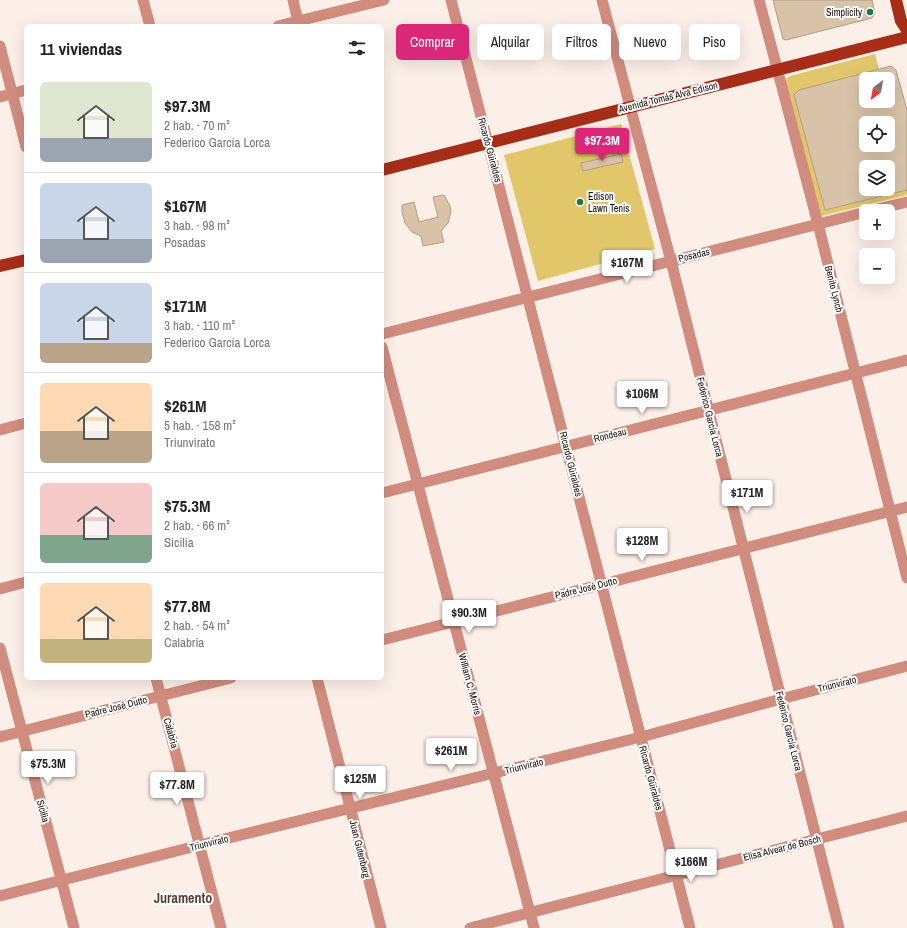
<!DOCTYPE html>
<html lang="es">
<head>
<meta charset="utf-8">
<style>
	:root { --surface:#fff; --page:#f6f6f6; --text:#222; --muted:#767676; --line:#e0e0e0; --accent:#db2777 }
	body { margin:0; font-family:"Archivo Narrow",sans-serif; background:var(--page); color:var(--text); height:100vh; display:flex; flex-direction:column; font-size:15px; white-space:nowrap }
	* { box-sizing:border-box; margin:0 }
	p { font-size:13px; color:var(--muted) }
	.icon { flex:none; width:22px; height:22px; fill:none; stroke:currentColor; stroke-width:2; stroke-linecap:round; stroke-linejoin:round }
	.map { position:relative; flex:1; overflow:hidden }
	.details { position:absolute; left:24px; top:24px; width:360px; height:656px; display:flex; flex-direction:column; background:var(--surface); border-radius:6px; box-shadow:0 4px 16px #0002 }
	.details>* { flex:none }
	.guide { position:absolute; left:396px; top:24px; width:380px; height:36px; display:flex; gap:8px }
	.needle { width:26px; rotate:212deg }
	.fabs { position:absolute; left:859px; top:72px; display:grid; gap:8px }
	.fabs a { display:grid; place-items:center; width:36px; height:36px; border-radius:6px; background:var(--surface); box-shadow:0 4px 16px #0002; font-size:20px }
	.price { position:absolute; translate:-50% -34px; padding:0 9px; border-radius:4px; background:#fff; color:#222; font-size:13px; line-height:26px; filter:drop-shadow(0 1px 2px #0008) }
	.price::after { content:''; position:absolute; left:50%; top:24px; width:12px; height:9px; margin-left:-6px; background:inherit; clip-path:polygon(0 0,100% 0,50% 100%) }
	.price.on { background:var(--accent); color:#fff }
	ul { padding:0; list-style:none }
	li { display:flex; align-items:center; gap:12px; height:100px; padding:0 16px }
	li+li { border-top:1px solid var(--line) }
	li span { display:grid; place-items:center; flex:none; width:112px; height:80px; border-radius:6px; color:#555 }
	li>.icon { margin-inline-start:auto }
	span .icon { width:48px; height:48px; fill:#fffc; stroke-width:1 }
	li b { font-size:17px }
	h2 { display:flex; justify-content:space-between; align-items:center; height:48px; padding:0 16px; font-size:17px }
	.chip { padding:0 14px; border-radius:6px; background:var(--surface); box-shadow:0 4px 16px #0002; font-size:14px; line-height:36px }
	.chip.on { background:var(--accent); color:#fff }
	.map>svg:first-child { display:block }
	.green { fill:#e1c76a }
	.building { fill:#d8c3a9; stroke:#b19d84; fill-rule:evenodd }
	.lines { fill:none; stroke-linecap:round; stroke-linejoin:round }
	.minor { stroke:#d08d7f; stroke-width:11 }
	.major { stroke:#a62e18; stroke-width:12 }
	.poi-dot { fill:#207548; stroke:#fff; stroke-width:1.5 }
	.labels { text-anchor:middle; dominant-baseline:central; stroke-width:4; stroke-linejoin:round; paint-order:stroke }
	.poi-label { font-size:10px; fill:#150b05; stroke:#fff; text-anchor:end }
	.street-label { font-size:10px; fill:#150b05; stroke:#fff }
	.district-label { font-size:14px; font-weight:bold; fill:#584030; stroke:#fff }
</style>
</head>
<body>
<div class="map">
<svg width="907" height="928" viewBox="0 0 907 928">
	<rect width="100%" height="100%" fill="#fbefe7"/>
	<g class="green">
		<path d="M875 54 879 69 799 90 794 95 825 210 907 190V195L822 216 821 215 785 80 790 76Z"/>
		<path d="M621 124 655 249 538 281 504 155Z"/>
	</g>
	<g class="building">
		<path d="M773 0H872L875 13 872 18 786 40 783 39Z"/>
		<path d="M891 66 896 70 907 110V190L825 210 794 95 799 90ZM866 79H889L895 101H866ZM866 123H888V145H866ZM866 167H888V189H866Z"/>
		<path d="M621 154 623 162 583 171 581 163Z"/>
		<path d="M444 195 450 206 451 212 448 223 441 231 444 242 423 246 421 236 412 232 405 223 402 212V205L414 202 419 222 438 217 433 197Z"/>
	</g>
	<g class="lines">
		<g class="minor">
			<path d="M143 0 150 26"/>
			<path d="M293 0 299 26"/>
			<path d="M451 0 690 928"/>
			<path d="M602 0 671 261 839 928"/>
			<path d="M759 0 818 224 907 578"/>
			<path d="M278 26 384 0"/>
			<path d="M0 46 26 147"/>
			<path d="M0 97 26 90"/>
			<path d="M869 211 907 202"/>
			<path d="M382 334 866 212"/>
			<path d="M382 347 534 928"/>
			<path d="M0 430 26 423"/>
			<path d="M382 493 907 360"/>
			<path d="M0 589 26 582"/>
			<path d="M382 640 907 507"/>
			<path d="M0 648 74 928"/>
			<path d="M156 678 221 928"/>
			<path d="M317 678 381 928"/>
			<path d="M0 737 231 678"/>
			<path d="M0 896 200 845 641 737 781 699 907 666"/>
			<path d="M470 928 907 816"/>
		</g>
		<g class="major">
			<path d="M896 0 901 21 907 30"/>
			<path d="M382 170 907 37"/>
			<path d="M0 266 26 260"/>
		</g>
	</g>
	<g class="poi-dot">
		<circle cx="870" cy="12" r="4"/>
		<circle cx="580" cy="202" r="4"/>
	</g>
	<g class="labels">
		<g class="poi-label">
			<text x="862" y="12">Simplicity</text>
			<text x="588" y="196" text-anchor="start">Edison<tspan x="588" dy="12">Lawn Tenis</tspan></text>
		</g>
		<g class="street-label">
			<text transform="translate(668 97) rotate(-14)">Avenida Tomás Alva Edison</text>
			<text transform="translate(490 150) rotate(75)">Ricardo Güiraldes</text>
			<text transform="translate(694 255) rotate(-14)">Posadas</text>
			<text transform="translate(834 289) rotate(76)">Benito Lynch</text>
			<text transform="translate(710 417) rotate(76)">Federico García Lorca</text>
			<text transform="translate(610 435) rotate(-14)">Rondeau</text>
			<text transform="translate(571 464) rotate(76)">Ricardo Güiraldes</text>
			<text transform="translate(586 588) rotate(-14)">Padre José Dutto</text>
			<text transform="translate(470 684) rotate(75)">William C. Morris</text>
			<text transform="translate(837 684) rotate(-14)">Triunvirato</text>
			<text transform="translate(116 707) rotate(-14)">Padre José Dutto</text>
			<text transform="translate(789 731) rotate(76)">Federico García Lorca</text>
			<text transform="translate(171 733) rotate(75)">Calabria</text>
			<text transform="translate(524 766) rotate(-14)">Triunvirato</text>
			<text transform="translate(651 778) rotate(75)">Ricardo Güiraldes</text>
			<text transform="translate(43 811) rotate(75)">Sicilia</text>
			<text transform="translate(209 843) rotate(-14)">Triunvirato</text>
			<text transform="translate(782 848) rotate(-14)">Elisa Alvear de Bosch</text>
			<text transform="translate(360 849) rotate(76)">Juan Gutenberg</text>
		</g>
		<g class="district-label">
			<text x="183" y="898">Juramento</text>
		</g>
	</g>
</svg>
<div class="fabs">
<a><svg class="needle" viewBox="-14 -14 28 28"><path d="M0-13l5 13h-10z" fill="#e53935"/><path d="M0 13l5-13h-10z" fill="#767676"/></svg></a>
<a><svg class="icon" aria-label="locate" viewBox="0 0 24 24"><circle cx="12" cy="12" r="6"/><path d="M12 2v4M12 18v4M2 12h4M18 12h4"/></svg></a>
<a><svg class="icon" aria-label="layers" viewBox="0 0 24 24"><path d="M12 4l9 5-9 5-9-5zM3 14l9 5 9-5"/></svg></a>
<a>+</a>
<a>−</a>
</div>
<b class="price on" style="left:602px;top:162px">$97.3M</b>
<b class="price" style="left:627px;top:284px">$167M</b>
<b class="price" style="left:642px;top:415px">$106M</b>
<b class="price" style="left:747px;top:514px">$171M</b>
<b class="price" style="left:642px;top:562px">$128M</b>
<b class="price" style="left:469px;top:634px">$90.3M</b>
<b class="price" style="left:451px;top:772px">$261M</b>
<b class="price" style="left:48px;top:785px">$75.3M</b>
<b class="price" style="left:360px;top:800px">$125M</b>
<b class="price" style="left:177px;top:806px">$77.8M</b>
<b class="price" style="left:691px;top:883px">$166M</b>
<div class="guide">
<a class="chip on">Comprar</a>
<a class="chip">Alquilar</a>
<a class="chip">Filtros</a>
<a class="chip">Nuevo</a>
<a class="chip">Piso</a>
</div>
<section class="details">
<h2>11 viviendas<svg class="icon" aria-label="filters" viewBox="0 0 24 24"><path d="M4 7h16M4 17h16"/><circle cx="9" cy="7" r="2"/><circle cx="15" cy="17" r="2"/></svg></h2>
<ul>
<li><span style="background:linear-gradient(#dfe7d0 70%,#9aa5b1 0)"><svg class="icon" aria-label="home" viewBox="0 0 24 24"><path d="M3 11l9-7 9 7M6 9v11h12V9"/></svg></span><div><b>$97.3M</b><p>2 hab. · 70 m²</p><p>Federico García Lorca</p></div></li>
<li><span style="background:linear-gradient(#c9d6e8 70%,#9aa5b1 0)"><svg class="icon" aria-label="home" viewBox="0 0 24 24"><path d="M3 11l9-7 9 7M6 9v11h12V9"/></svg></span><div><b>$167M</b><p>3 hab. · 98 m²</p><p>Posadas</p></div></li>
<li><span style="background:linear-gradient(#c9d6e8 75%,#b9a48a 0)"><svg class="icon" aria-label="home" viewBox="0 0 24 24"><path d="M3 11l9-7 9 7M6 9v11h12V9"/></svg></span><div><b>$171M</b><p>3 hab. · 110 m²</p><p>Federico García Lorca</p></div></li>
<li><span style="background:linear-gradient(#ffd9b3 60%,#b9a48a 0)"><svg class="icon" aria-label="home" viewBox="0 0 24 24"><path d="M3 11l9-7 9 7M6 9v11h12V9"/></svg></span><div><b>$261M</b><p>5 hab. · 158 m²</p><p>Triunvirato</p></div></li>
<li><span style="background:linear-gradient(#f6c9c9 65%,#7fa58c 0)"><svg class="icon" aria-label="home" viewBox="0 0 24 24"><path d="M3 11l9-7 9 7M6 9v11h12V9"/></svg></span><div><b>$75.3M</b><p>2 hab. · 66 m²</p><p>Sicilia</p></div></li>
<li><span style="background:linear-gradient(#ffd9b3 70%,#c2b280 0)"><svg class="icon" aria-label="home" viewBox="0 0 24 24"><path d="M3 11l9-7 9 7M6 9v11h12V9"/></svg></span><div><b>$77.8M</b><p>2 hab. · 54 m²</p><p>Calabria</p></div></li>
</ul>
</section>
</div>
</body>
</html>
